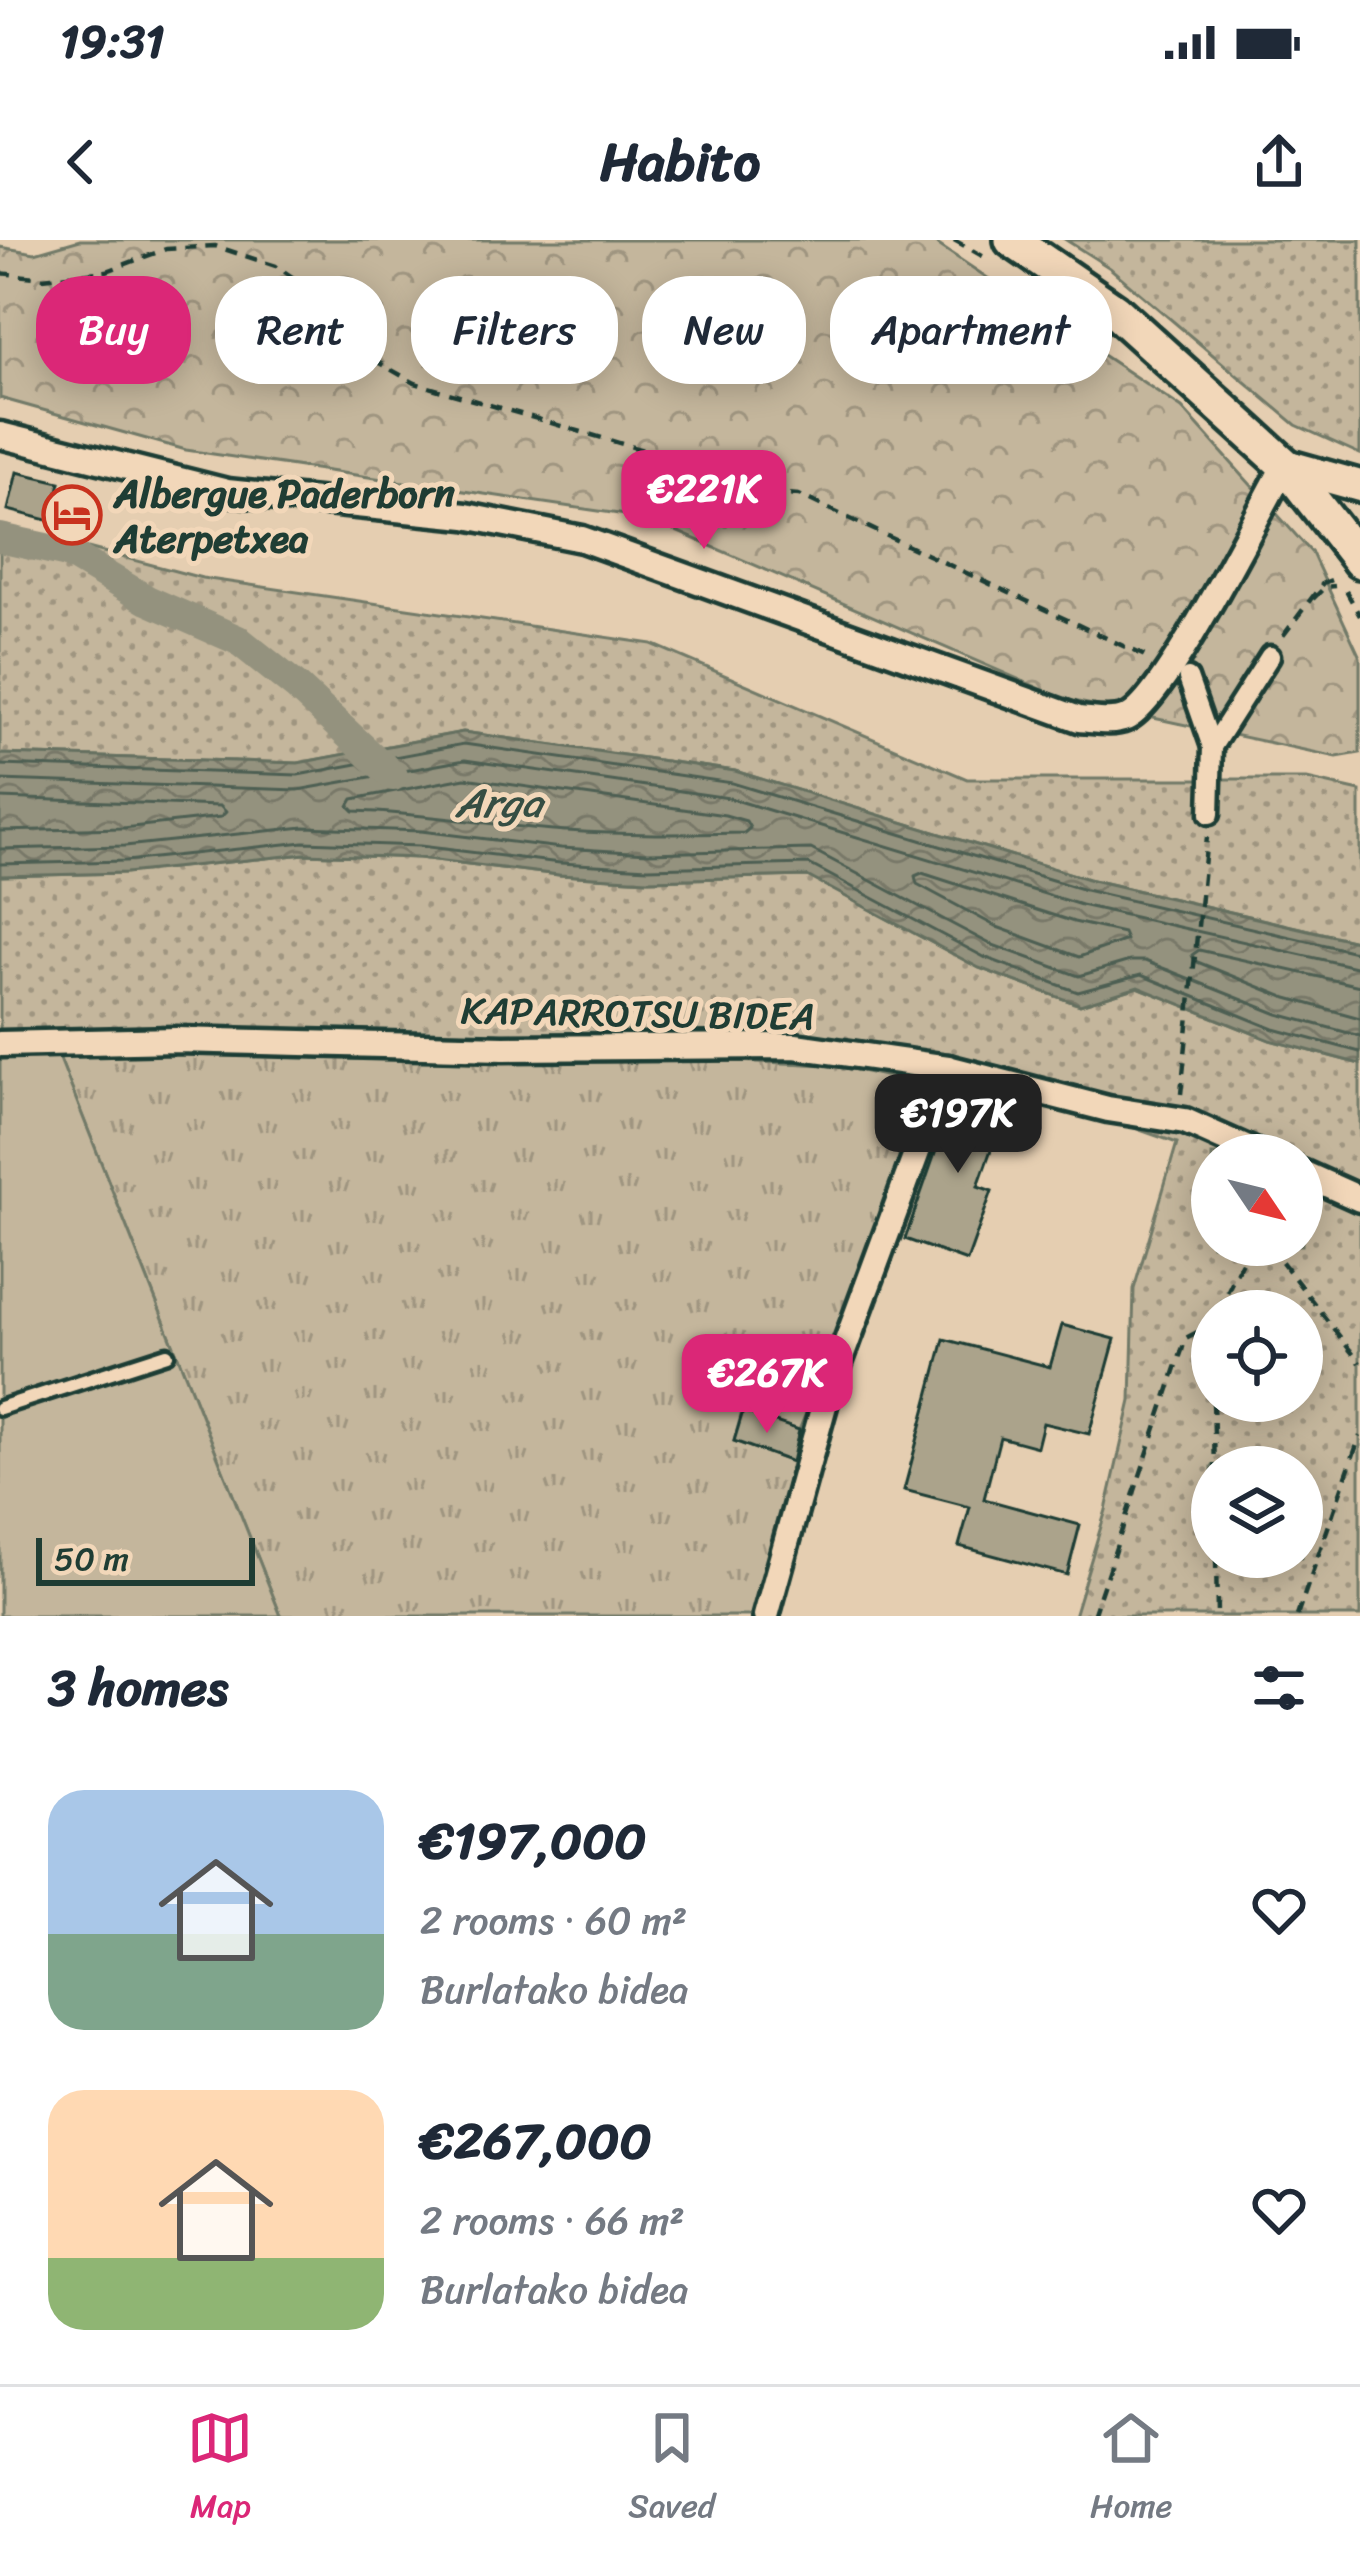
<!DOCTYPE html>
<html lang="en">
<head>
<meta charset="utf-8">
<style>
	:root { --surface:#fff; --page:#f2f2f3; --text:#1f2937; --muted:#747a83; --line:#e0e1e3; --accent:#db2777 }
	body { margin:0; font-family:Sriracha,sans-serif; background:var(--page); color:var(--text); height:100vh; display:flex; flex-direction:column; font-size:45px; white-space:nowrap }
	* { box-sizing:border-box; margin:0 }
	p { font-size:39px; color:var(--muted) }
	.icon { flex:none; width:66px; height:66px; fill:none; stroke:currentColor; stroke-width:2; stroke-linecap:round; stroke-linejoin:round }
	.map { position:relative; height:1376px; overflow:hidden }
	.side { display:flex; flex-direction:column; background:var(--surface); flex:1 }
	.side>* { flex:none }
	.guide { position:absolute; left:36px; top:36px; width:1290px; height:108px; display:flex; gap:24px }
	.needle { width:78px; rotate:125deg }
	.fabs { position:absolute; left:1191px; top:894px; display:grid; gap:24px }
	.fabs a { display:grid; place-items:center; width:132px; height:132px; border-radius:50%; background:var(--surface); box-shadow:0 6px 30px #0003; font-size:60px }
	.scale { position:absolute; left:36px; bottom:30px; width:219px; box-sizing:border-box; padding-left:12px; border:6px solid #1f3d34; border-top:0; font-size:33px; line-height:42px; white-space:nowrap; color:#1f3d34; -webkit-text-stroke:9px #f2d7b9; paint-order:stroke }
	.price { position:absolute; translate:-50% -102px; padding:0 27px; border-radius:24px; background:var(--accent); color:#fff; font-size:39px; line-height:78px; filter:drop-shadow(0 3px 6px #0008) }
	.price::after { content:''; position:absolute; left:50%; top:72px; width:36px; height:27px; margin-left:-18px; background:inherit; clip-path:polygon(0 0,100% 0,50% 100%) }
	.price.current { background:#222; color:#fff }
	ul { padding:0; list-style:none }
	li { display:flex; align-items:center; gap:36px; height:300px; padding:0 48px }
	li span { display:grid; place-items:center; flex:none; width:336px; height:240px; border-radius:36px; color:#555 }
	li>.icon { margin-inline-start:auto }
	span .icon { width:144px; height:144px; fill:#fffc; stroke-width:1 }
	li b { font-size:51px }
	h2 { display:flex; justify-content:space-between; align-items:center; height:144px; padding:0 48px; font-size:51px }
	.tag { padding:0 42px; border-radius:48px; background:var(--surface); box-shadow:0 6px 30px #0003; font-size:42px; line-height:108px }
	.tag.current { background:var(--accent); color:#fff }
	.status { display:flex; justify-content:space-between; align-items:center; height:84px; padding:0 60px; background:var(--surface); direction:ltr }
	.status svg { height:33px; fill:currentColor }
	header { display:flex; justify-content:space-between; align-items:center; height:156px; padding:0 48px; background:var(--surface); font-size:54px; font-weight:700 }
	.menu { display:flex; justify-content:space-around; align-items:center; height:168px; border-top:3px solid var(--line); background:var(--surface); font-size:33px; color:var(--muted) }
	.menu a { display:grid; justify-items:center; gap:6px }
	.menu .current { color:var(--accent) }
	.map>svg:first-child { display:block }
	.grass { fill:url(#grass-tufts); stroke:#727a68; stroke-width:3 }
	.forest { fill:url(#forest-crowns); stroke:#727a68; stroke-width:3 }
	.park { fill:url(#park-dots); stroke:#727a68; stroke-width:3; fill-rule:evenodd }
	.garden { fill:#c4b69c; stroke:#727a68; stroke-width:3 }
	.water { fill:url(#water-waves); stroke:#657060; stroke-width:3 }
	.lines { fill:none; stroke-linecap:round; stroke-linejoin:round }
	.shore { stroke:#4e5f52; stroke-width:3 }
	.canal { stroke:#94927e; stroke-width:30 }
	.building { fill:#aba38b; stroke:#1f3d34; stroke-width:3 }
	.service-casing { stroke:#1f3d34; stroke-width:21 }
	.pedestrian-casing { stroke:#1f3d34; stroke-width:27 }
	.minor-casing { stroke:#1f3d34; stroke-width:33 }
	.tertiary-casing { stroke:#1f3d34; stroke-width:39 }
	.secondary-casing { stroke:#1f3d34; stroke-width:42 }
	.path { stroke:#1f3d34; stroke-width:4.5; stroke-dasharray:12 9; stroke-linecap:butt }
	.service { stroke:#f2d7b9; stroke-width:12 }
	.pedestrian { stroke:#f2d7b9; stroke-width:18 }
	.minor { stroke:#f2d7b9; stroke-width:24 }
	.tertiary { stroke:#f2d7b9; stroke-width:30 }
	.secondary { stroke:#f2d7b9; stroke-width:33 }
	.labels { text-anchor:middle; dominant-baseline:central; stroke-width:10; stroke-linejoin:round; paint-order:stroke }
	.poi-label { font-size:39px; font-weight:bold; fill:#1f3d34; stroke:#f2d7b9; text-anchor:start }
	.street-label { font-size:39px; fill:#1f3d34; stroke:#f2d7b9 }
	.water-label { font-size:42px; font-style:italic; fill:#364e43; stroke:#f2d7b9 }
</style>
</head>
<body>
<div class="status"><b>19:31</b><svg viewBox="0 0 49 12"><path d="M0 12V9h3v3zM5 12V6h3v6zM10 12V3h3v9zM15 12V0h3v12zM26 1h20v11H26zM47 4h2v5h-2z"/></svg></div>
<header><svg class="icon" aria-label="back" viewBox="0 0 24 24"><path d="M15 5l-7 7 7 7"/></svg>Habito<svg class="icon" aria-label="share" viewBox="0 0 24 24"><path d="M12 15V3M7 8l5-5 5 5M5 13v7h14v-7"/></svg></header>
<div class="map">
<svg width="1360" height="1376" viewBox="0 0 1360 1376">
	<defs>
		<pattern id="grass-tufts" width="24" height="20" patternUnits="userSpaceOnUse" patternTransform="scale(3)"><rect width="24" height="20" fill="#c4b69c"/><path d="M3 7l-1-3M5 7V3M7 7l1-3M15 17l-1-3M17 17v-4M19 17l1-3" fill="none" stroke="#9f9580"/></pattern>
		<pattern id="forest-crowns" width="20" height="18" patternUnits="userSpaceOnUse" patternTransform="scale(3)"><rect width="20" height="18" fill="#c4b69c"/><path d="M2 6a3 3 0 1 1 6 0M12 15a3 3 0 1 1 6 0" fill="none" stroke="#9f9580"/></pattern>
		<pattern id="park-dots" width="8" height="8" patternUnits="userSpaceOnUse" patternTransform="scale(3)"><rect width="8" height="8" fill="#c4b69c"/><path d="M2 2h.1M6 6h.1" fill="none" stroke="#9f9580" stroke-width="1.8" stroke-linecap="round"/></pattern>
		<pattern id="water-waves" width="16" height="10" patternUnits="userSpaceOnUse" patternTransform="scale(3)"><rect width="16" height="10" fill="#94927e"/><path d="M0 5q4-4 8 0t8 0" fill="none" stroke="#787868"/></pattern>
	</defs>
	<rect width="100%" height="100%" fill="#e5ceb1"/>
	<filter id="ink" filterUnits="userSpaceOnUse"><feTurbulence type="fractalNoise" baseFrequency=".00833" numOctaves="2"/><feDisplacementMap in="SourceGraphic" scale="24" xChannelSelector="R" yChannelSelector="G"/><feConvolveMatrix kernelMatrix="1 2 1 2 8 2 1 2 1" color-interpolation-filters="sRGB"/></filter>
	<g filter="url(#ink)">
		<path class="grass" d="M112 793 833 825 941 848 799 1190 742 1172 734 1201 792 1222 760 1376H281L58 814Z"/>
		<path class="forest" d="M80 0H931L1182 168 1312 313 1360 417V513L1337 517 1064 459 646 278 186 210 0 158V7L35 13Z"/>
		<g class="park">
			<path d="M1066 0H1360V214L1296 185 1110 28Z"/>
			<path d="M0 285 202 338 652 404 967 539H1307L1360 551V702L1088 639 735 531 463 492 298 523 0 514Z"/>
			<path d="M305 614 419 618 559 635 648 640 808 636 979 728 1080 765 1138 747 1270 800 1360 824V1376H1074L1106 1270 1131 1161 1134 1049 1177 903 1106 878 833 825 485 811 0 800V636L124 633ZM1212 915H1302V1005H1212ZM1212 1071H1302V1161H1212ZM1212 1227H1302V1317H1212Z"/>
		</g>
		<path class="garden" d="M58 814 281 1376H0V819Z"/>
		<path class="water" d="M463 492 735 531 1088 639 1360 702V824L1270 800 1138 747 1080 765 979 728 807 636 648 640 559 635 419 618 305 614 126 633 0 636V514L298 523Z"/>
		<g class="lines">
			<g class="shore">
				<path d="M0 525 298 535 464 504 732 543 1085 650 1360 713"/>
				<path d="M465 538 725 575 746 581 750 588 744 593C685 594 626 595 567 591 495 586 425 573 354 571L349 566 353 559Z"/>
				<path d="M0 540 298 550 465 520 729 558 1081 665 1360 728"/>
				<path d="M0 558 220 566 226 572 221 577 123 588 0 591"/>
				<path d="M0 609 125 606 304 587 421 591 561 608 648 613 811 609 990 704 1079 736 1130 721H1145L1278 774 1360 796"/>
				<path d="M0 624 126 621 304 602 420 606 560 623 648 628 809 624 984 717 1078 752 1141 735 1274 789 1360 812"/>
				<path d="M922 633 1074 682 1123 693 1126 700 1079 717 997 687 917 644 915 636Z"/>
				<path d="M1360 746 1199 710 1192 715 1195 721 1284 757 1360 778"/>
			</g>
			<path class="canal" d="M0 298 68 313 147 360 238 400 297 447 393 536"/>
		</g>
		<g class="building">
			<path d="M17 232 60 242 51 281 8 270Z"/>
			<path d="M959 845 1008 862 978 946 992 951 967 1021 905 999Z"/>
			<path d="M1062 1085 1115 1099 1089 1194 1043 1183 1037 1207 1000 1197 984 1259 1080 1285 1067 1335 959 1306 970 1267 904 1250 944 1099 1050 1127Z"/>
			<path d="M743 1171 799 1190 792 1222 734 1201Z"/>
		</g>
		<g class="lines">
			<defs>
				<path id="service" d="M0 1168 167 1114"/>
				<g id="pedestrian">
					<path d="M1188 438 1212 507 1210 574"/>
					<path d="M1212 507 1270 416"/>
				</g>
				<g id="minor">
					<path d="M0 195 227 252 466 276 582 299 1079 479C1094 480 1112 484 1126 478 1164 463 1259 271 1285 225"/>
					<path d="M0 804 176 800 504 808 795 806 948 828 1108 869 1185 881 1261 915"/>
					<path d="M1302 933 1360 959"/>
					<path d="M766 1376 826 1158 948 828"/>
				</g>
				<path id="tertiary" d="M1285 225 1360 246"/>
				<path id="secondary" d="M1012 0 1114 70 1285 225 1360 321"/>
			</defs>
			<use href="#service" class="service-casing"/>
			<use href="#pedestrian" class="pedestrian-casing"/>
			<use href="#minor" class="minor-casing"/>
			<use href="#tertiary" class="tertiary-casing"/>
			<use href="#secondary" class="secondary-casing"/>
			<g class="path">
				<path d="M954 0 986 18"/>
				<path d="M0 33 43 38 107 31 166 9 215 6 276 26 314 52 365 115 415 143 660 215 747 251 799 255 1147 417"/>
				<path d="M1346 351 1360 376"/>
				<path d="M1313 359 1325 347 1335 346"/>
				<path d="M1283 396 1323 343 1334 339"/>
				<path d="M1181 854 1207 597"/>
				<path d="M1269 1005 1360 1123"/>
				<path d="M1218 1071 1250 1005"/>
				<path d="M1213 1161 1215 1227"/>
				<path d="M1216 1317 1217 1376"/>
				<path d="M1093 1376 1186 1098 1212 1084"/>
				<path d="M1297 1376 1360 1196"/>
			</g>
			<use href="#service" class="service"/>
			<use href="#pedestrian" class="pedestrian"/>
			<use href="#minor" class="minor"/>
			<use href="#tertiary" class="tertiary"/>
			<use href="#secondary" class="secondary"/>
		</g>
	</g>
	<defs>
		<symbol id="hotel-ring" viewBox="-11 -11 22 22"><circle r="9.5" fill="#f2d7b9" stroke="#c8321e" stroke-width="1.5"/><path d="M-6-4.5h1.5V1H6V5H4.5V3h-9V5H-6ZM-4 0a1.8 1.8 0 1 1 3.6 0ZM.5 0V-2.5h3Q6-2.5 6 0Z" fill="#c8321e"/></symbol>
	</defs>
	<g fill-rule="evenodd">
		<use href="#hotel-ring" x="39" y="242" width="66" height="66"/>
	</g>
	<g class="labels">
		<g class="poi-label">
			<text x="114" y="253">Albergue Paderborn<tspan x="114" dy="45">Aterpetxea</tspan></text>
		</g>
		<g class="street-label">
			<text transform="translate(638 773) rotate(1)">KAPARROTSU BIDEA</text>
		</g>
		<g class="water-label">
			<text x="499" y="563">Arga</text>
		</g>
	</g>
</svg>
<div class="fabs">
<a><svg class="needle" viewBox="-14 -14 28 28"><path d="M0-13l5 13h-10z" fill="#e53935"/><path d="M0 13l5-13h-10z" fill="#747a83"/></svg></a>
<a><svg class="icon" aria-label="locate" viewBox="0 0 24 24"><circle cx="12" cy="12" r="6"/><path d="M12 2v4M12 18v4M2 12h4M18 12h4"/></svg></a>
<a><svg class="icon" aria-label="layers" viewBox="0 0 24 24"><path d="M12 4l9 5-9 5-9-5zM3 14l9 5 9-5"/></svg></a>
</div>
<div class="scale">50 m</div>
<b class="price" style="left:704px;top:312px">€221K</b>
<b class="price current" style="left:958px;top:936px">€197K</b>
<b class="price" style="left:767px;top:1196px">€267K</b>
<div class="guide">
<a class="tag current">Buy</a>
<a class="tag">Rent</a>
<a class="tag">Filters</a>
<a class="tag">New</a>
<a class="tag">Apartment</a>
</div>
</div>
<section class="side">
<h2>3 homes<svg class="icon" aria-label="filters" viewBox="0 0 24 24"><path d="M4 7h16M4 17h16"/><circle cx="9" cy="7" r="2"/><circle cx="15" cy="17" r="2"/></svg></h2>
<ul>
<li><span style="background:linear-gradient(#a9c7e8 60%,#7fa58c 0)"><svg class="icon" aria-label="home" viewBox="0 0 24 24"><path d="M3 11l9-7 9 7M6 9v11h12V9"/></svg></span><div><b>€197,000</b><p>2 rooms · 60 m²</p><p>Burlatako bidea</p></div><svg class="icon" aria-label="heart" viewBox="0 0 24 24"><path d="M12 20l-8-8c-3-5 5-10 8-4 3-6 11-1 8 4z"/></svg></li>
<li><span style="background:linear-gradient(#ffd9b3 70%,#8fb573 0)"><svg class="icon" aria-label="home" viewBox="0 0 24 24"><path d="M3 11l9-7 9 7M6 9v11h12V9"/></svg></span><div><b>€267,000</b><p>2 rooms · 66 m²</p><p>Burlatako bidea</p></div><svg class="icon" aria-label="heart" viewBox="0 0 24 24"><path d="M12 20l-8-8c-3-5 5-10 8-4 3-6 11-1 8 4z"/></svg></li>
</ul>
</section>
<nav class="menu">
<a class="current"><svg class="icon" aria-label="map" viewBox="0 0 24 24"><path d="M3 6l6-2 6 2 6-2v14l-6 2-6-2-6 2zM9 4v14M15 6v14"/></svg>Map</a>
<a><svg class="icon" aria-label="saved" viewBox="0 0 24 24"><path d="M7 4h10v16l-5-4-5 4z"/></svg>Saved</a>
<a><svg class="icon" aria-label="home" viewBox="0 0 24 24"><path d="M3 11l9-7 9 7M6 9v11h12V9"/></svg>Home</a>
</nav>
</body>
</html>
